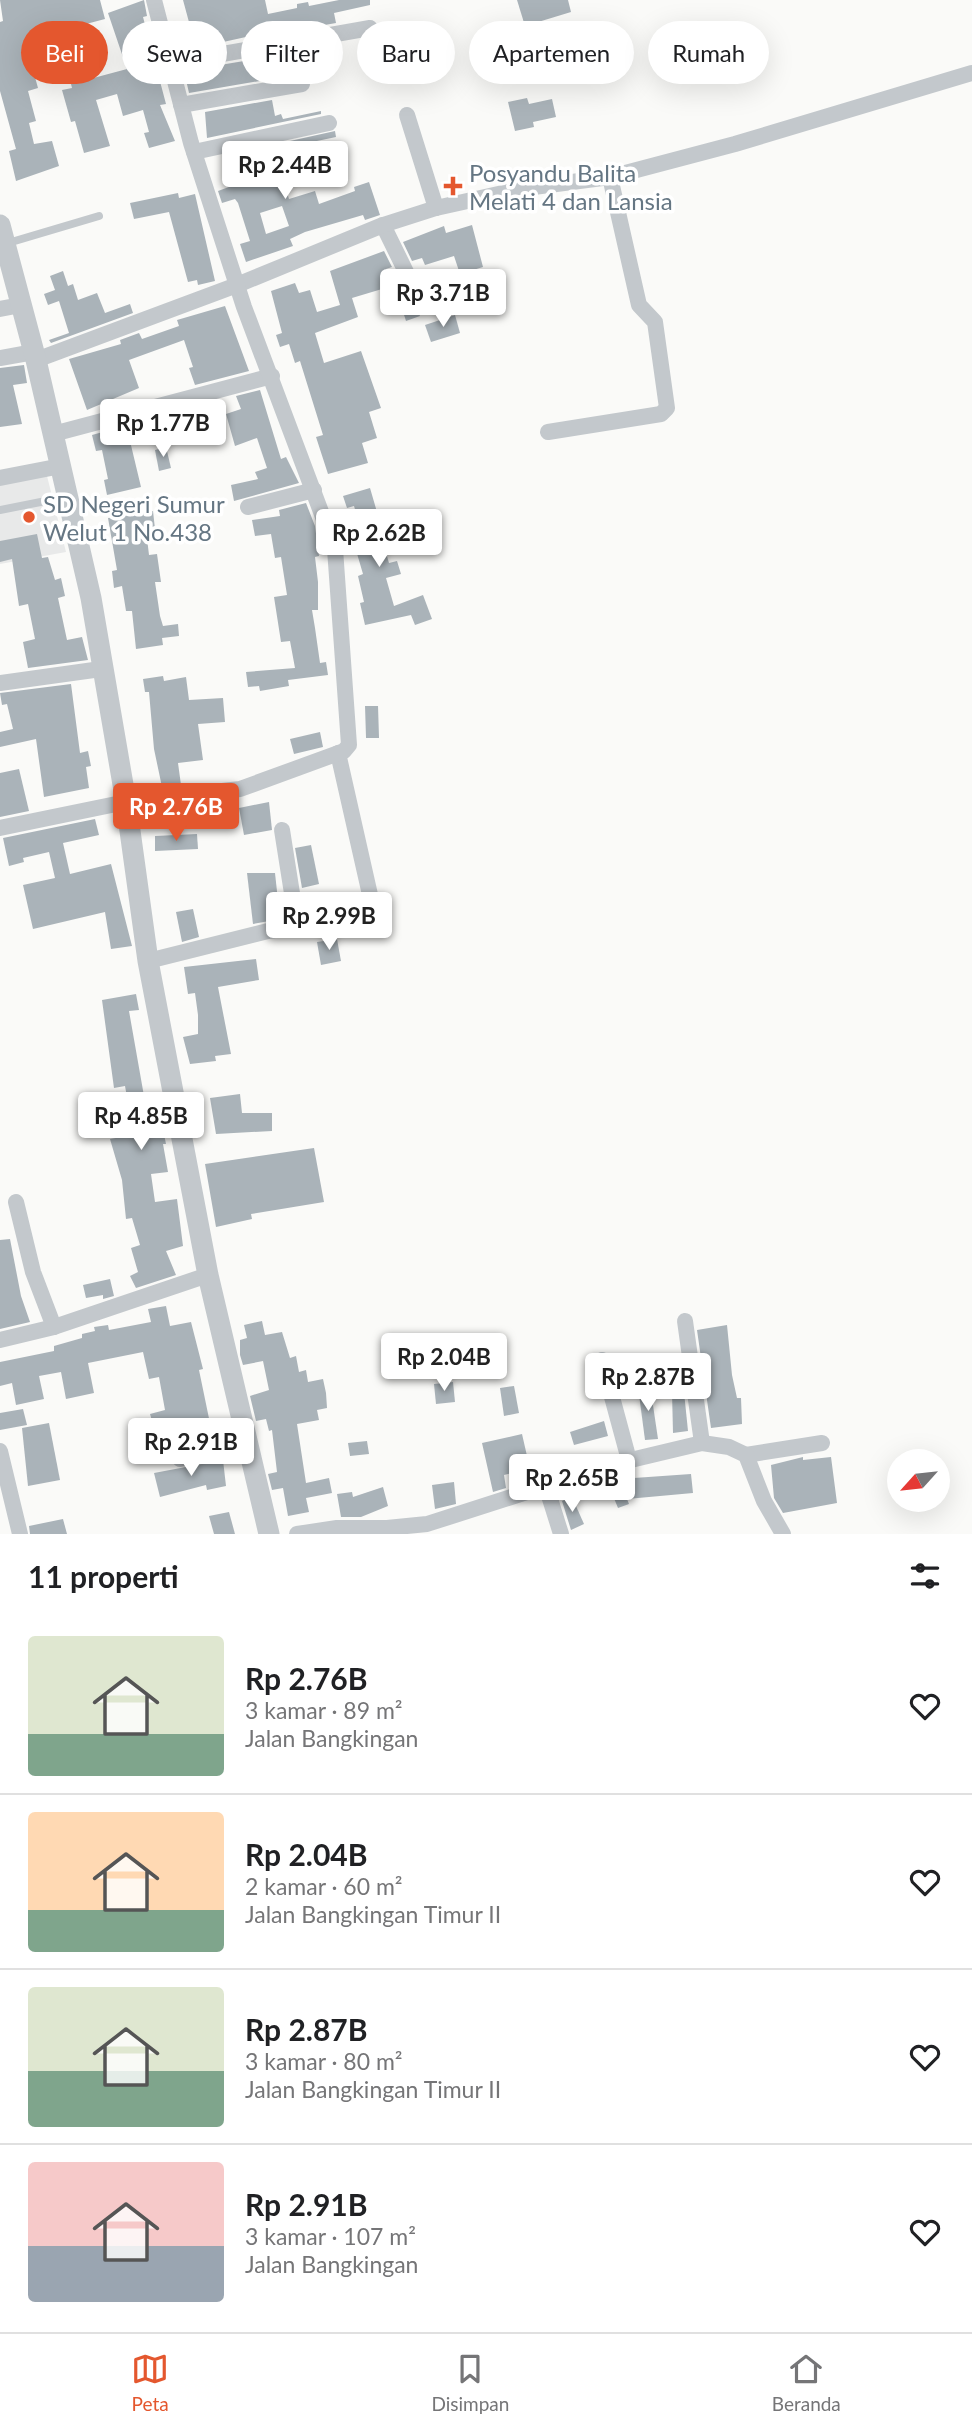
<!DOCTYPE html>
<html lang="id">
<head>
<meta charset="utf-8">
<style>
	:root { --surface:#fff; --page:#f2f2f2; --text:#202124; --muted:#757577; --line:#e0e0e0; --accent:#e4572e }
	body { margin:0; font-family:Lato,sans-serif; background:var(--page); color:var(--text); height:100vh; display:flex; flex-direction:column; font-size:26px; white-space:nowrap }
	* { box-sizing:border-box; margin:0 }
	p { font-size:23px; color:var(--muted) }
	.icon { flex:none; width:38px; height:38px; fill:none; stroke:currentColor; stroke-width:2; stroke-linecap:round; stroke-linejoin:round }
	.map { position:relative; height:1534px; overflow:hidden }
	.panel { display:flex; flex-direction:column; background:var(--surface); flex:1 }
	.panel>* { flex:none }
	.guide { position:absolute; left:21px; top:21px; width:931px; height:63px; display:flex; gap:14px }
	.needle { width:46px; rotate:243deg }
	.fabs { position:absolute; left:887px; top:1449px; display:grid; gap:14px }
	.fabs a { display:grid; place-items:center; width:63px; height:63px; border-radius:50%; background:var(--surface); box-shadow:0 7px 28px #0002; font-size:35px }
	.price { position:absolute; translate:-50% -60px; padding:0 16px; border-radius:7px; background:#fff; color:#222; font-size:23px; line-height:46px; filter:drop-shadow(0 2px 4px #0008) }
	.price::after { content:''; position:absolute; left:50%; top:42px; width:21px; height:16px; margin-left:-10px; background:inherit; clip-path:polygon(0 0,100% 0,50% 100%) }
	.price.selected { background:var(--accent); color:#fff }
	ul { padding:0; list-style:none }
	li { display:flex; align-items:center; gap:21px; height:175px; padding:0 28px }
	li+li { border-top:2px solid var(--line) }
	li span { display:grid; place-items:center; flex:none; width:196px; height:140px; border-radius:7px; color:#555 }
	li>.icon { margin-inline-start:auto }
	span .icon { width:84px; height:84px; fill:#fffc; stroke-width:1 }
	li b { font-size:30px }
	h2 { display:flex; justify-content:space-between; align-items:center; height:84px; padding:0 28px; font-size:30px }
	.chip { padding:0 24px; border-radius:32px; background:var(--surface); box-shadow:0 7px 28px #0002; font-size:24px; line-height:63px }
	.chip.selected { background:var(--accent); color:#fff }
	.tab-bar { display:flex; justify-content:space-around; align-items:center; height:98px; border-top:2px solid var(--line); background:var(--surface); font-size:19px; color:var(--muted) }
	.tab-bar a { display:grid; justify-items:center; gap:4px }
	.tab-bar .selected { color:var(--accent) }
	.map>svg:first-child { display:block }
	.built { fill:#e8e9e9 }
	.building { fill:#aab3b9; fill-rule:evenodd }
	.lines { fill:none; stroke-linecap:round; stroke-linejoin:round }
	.service { stroke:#c3c8cc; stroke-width:8 }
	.minor { stroke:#c3c8cc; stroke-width:16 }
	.tertiary { stroke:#c3c8cc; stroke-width:21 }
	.poi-dot { fill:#e4572e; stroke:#fff; stroke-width:2.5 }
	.labels { text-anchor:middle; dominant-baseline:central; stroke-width:7; stroke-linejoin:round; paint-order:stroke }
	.poi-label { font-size:24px; fill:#657683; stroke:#fff; text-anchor:start }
</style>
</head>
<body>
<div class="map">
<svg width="972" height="1534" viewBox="0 0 972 1534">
	<rect width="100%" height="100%" fill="#fafaf8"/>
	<path class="built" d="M46 472 66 552 0 564V483Z"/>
	<g class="building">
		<path d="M0 0H100L105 19 86 24 87 29 58 36 57 30 32 35 34 51 28 52 38 88 28 91 36 121 29 123 34 144 52 141 59 166 16 181 9 151 16 149 0 91V22L3 21Z"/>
		<path d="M144 0 147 16 143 17 166 104 160 105 175 141 149 148 144 133 149 132 143 110 123 116 117 94 96 100 110 146 84 153 75 121 71 122 62 90 72 88 71 84 127 69 108 13Z"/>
		<path d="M183 0H265L268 14 297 8V4L308 2 309 6 339 0H370V5L334 13 336 23 302 29 301 25 196 48Z"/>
		<path d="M517 0H568L571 12 525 26Z"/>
		<path d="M290 53 295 75 189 93 184 71 256 59 257 62Z"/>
		<path d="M527 98 529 104 552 99 556 117 533 122 534 127 515 131 508 102Z"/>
		<path d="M272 100 275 116 281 114 283 119 321 111V114L207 138 205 112Z"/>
		<path d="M335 131 336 137 274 150 289 199 315 191 319 204 355 191 354 187 369 182 380 215 365 220 363 215 305 232 290 239 293 246 246 262 240 244 250 241 238 203 235 199 222 203 218 191 237 184 230 160 225 162 223 156ZM282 206 289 226 266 234 260 213Z"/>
		<path d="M178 193 179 198 195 194 215 281 198 285 197 280 188 282 169 212 134 219 130 203Z"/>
		<path d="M472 225 483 267 460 274 454 256 425 265 422 258 412 261 403 242 444 226 446 233Z"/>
		<path d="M384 251 392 267 386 269 392 286 352 298 358 317 315 333 324 363 361 351 381 408 369 412 377 438 362 443 368 463 328 474 316 437 323 435 300 361 295 363 289 344 280 347 276 335 282 333 271 291 295 283 299 293 310 290 317 312 340 305 330 271Z"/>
		<path d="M63 271 68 286 73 284 78 300 97 293 105 313 130 304 133 313 51 343 49 340 69 333 59 301 48 305 44 294 55 290 50 276Z"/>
		<path d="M410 292 420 316 406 321 398 296Z"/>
		<path d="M225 306 249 371 195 385 189 368 193 367 184 340 129 360 139 388 87 410 69 359 121 344 120 340 139 333 142 339 179 326 177 320Z"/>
		<path d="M455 315 460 333 431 342 425 325Z"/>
		<path d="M24 365 27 383 13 385 22 424 0 427V368Z"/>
		<path d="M260 390 281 459 286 457 299 483 234 501 231 485 258 479 255 472 267 468 257 438 235 446 226 414 241 409 236 396Z"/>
		<path d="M153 418 157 435 130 441 141 487 107 495 104 480 108 479 102 450 96 451 92 435Z"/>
		<path d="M166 447 171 468 159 471 155 450Z"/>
		<path d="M370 488 377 512 372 513 382 547 384 546 389 563 397 561 401 574 386 578 394 606 423 595 432 619 415 625 411 615 365 625 360 603 364 602 358 576 363 574 353 540 363 537 354 506 347 508 343 496Z"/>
		<path d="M306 503 315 526 319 556 315 557 318 582V610H312L315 628 320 663 326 662 328 675 288 680 289 686 260 691 259 686 248 687 246 672 295 668 290 641 281 642 274 597 287 595 281 557 275 558 271 534 255 536 252 520 280 516 279 510Z"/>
		<path d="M153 511 155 529 146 530 149 555 157 554 161 582H155L160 616 163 626 178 624 179 636 162 638 163 645 136 649 132 611H126L122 586 114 588 112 571 117 570 108 518Z"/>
		<path d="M37 534 42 558 48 557 55 580 61 578 65 596 58 598 67 640 82 637 88 660 28 668 23 642 35 639 28 604 19 606 12 559 0 562V541Z"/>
		<path d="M163 676 164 681 186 677 189 700 223 698 225 722 198 724 203 760 178 763 181 785 162 787 154 749 149 692H145L143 679Z"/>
		<path d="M71 684 80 753 88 751 91 766 86 767 89 788 44 797 36 739 0 747V732L13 729 7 704 2 705 0 693Z"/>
		<path d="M365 706H378L379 738H366Z"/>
		<path d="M320 732 323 747 294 754 290 739Z"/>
		<path d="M19 769 29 811 0 817V773Z"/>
		<path d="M269 802 272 830 244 835 239 808Z"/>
		<path d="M95 819 99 835 63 843 70 874 111 864 132 946 111 949 105 912 33 929 23 885 55 878 49 852 23 858 24 862 9 866 3 838Z"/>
		<path d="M197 834 198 849 155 851V836Z"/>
		<path d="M311 845 319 884 302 888 295 848Z"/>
		<path d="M247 873H275L280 919 253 924Z"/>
		<path d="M193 909 199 937 182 942 176 912Z"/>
		<path d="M337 939 341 961 321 965 317 942Z"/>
		<path d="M256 959 259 980 218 987 231 1054 215 1056 216 1061 190 1064 183 1037 198 1034V1015L195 993 188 994 184 967Z"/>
		<path d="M136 994 139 1010 129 1011 144 1096 156 1094 166 1144H163L168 1172 151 1174 155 1202 177 1199 183 1246 166 1251 176 1275 136 1288 130 1276 138 1272 131 1248 140 1245 132 1218 126 1219 122 1180 110 1139 127 1136 125 1121 131 1120 125 1086 114 1088 102 1000Z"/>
		<path d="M240 1094 242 1113H272V1131L216 1134 210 1098Z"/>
		<path d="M314 1148 324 1202 251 1214 252 1219 216 1227 205 1164Z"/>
		<path d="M10 1239 21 1296 30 1322 0 1329V1240Z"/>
		<path d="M110 1279 114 1296 103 1299V1295L86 1298 83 1285Z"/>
		<path d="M166 1306 170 1326 191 1322 203 1369 199 1370 212 1433 221 1431 223 1438 172 1452 163 1429 155 1431 150 1414 165 1410 159 1377 149 1379 143 1352 88 1363 94 1393 66 1399 61 1372 39 1376 44 1399 16 1405 12 1383 0 1386V1362L54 1351V1346L82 1338V1334L95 1331 94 1327 108 1325 109 1330 151 1322 148 1309Z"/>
		<path d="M262 1321 265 1335 282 1332 290 1358 296 1356 299 1372 306 1370 308 1382 323 1379 326 1393 327 1408 317 1410 319 1420 297 1424 306 1483 329 1478 332 1493 306 1498 309 1512 288 1516 283 1488 272 1490 268 1474 277 1472 272 1430 269 1431 266 1419 256 1421 250 1396 269 1390 263 1361 243 1365 240 1355V1340L247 1338 244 1325Z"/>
		<path d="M727 1325 732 1375 737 1398H741L742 1424 711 1428 697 1330Z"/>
		<path d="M453 1382 455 1402 436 1404 434 1384Z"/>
		<path d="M650 1385 658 1439 645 1440 638 1387Z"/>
		<path d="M514 1386 519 1413 504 1416 500 1388Z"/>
		<path d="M672 1392H684L688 1431 673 1433Z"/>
		<path d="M23 1409 27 1425 0 1430V1413Z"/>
		<path d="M604 1421 608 1436 574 1445 570 1432Z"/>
		<path d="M49 1423 60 1480 28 1486 22 1428Z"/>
		<path d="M522 1434 530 1469 504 1475 506 1488 493 1492 482 1443Z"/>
		<path d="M367 1441 369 1454 350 1456 348 1443Z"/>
		<path d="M803 1457V1460L831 1457 837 1503 783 1513 774 1498 771 1465Z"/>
		<path d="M223 1460 226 1486 207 1490 206 1485 160 1497 154 1473Z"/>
		<path d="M632 1471 634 1478 691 1474 693 1493 627 1499 629 1504 618 1508 611 1491 624 1487 620 1473Z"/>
		<path d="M454 1482 456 1504 435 1509 432 1485Z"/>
		<path d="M383 1487 388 1506 361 1517H341L337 1494 352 1492 353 1497Z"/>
		<path d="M572 1497 584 1524 571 1530 562 1501Z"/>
		<path d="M229 1512 235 1534H214L209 1516Z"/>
		<path d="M63 1519 67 1534H30L29 1526Z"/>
	</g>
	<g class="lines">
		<g class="service">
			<path d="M8 243 99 216"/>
			<path d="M0 510 66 497"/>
		</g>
		<g class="minor">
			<path d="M171 63 370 28"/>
			<path d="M181 105 302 84"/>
			<path d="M407 115 436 208"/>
			<path d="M194 152 329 123"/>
			<path d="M383 225 408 276 415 278 428 303"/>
			<path d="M0 309 21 305"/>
			<path d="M0 358 34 352"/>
			<path d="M36 360 237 285 383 225 436 208 526 188 610 177 735 144 972 73"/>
			<path d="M548 432 661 414 667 408 655 322 639 305 610 177"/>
			<path d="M53 434 272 376"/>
			<path d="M0 478 61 466"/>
			<path d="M248 507 314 490"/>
			<path d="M0 683 101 669"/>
			<path d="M338 753 373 908"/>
			<path d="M0 828 126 802 240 789 344 751 349 745 335 549 244 307 191 143 154 0"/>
			<path d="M282 830 297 925"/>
			<path d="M148 961 268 931 322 923"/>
			<path d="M16 1202 33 1272 54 1327"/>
			<path d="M685 1321 702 1443"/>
			<path d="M0 1340 54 1327 208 1275"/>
			<path d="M602 1360 629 1460"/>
			<path d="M0 1451 20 1534"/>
			<path d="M746 1455 822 1443"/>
			<path d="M180 1459 249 1443"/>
			<path d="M546 1486 561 1534"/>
			<path d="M297 1534 337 1528H387L427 1524 614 1464 702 1443 729 1447 746 1455 764 1501 783 1534"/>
		</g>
		<path class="tertiary" d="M0 225 36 360 91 598 126 802 148 961 208 1275 269 1534"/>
	</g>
	<g class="poi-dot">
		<path d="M449.5 175.5h7v7h7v7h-7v7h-7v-7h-7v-7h7z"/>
		<circle cx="29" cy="517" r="7"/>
	</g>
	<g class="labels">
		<g class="poi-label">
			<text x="469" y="172">Posyandu Balita<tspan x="469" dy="28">Melati 4 dan Lansia</tspan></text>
			<text x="43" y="503">SD Negeri Sumur<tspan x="43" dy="28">Welut 1 No.438</tspan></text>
		</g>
	</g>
</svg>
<div class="fabs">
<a><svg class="needle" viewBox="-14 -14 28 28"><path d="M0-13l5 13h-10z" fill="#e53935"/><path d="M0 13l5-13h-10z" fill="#757577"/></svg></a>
</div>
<b class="price" style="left:285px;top:201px">Rp 2.44B</b>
<b class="price" style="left:443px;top:329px">Rp 3.71B</b>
<b class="price" style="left:163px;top:459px">Rp 1.77B</b>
<b class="price" style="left:379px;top:569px">Rp 2.62B</b>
<b class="price selected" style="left:176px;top:843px">Rp 2.76B</b>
<b class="price" style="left:329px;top:952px">Rp 2.99B</b>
<b class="price" style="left:141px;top:1152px">Rp 4.85B</b>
<b class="price" style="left:444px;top:1393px">Rp 2.04B</b>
<b class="price" style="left:648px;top:1413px">Rp 2.87B</b>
<b class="price" style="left:191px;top:1478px">Rp 2.91B</b>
<b class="price" style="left:572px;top:1514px">Rp 2.65B</b>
<div class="guide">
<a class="chip selected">Beli</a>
<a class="chip">Sewa</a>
<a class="chip">Filter</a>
<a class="chip">Baru</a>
<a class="chip">Apartemen</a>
<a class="chip">Rumah</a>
</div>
</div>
<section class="panel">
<h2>11 properti<svg class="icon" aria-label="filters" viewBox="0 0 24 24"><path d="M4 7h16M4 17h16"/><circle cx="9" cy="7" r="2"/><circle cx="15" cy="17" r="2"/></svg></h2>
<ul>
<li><span style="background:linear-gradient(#dfe7d0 70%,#7fa58c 0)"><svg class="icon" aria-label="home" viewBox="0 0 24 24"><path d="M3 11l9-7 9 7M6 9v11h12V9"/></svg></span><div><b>Rp 2.76B</b><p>3 kamar · 89 m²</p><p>Jalan Bangkingan</p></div><svg class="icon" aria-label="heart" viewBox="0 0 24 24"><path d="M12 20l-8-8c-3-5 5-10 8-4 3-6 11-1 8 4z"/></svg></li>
<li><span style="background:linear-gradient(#ffd9b3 70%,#7fa58c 0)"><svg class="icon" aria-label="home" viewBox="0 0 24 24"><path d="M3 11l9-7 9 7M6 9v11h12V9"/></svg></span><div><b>Rp 2.04B</b><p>2 kamar · 60 m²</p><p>Jalan Bangkingan Timur II</p></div><svg class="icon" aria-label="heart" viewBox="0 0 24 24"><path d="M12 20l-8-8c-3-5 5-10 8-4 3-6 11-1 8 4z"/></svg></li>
<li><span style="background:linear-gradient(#dfe7d0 60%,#7fa58c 0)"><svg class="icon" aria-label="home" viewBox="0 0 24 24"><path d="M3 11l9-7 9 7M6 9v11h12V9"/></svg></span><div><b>Rp 2.87B</b><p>3 kamar · 80 m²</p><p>Jalan Bangkingan Timur II</p></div><svg class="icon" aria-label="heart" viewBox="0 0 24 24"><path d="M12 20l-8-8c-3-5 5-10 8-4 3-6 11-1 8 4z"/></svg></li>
<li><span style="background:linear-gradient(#f6c9c9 60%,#9aa5b1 0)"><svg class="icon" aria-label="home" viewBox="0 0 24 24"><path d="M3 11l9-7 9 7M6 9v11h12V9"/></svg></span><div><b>Rp 2.91B</b><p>3 kamar · 107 m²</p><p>Jalan Bangkingan</p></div><svg class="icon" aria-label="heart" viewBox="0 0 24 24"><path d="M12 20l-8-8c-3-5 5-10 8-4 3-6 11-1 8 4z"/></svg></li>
</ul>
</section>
<nav class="tab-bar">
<a class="selected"><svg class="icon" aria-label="map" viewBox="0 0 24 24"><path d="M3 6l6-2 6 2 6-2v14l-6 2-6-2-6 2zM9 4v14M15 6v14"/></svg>Peta</a>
<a><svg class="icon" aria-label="saved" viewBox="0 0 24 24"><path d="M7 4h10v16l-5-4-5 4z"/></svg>Disimpan</a>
<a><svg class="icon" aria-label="home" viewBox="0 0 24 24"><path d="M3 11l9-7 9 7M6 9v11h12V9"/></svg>Beranda</a>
</nav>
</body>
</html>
